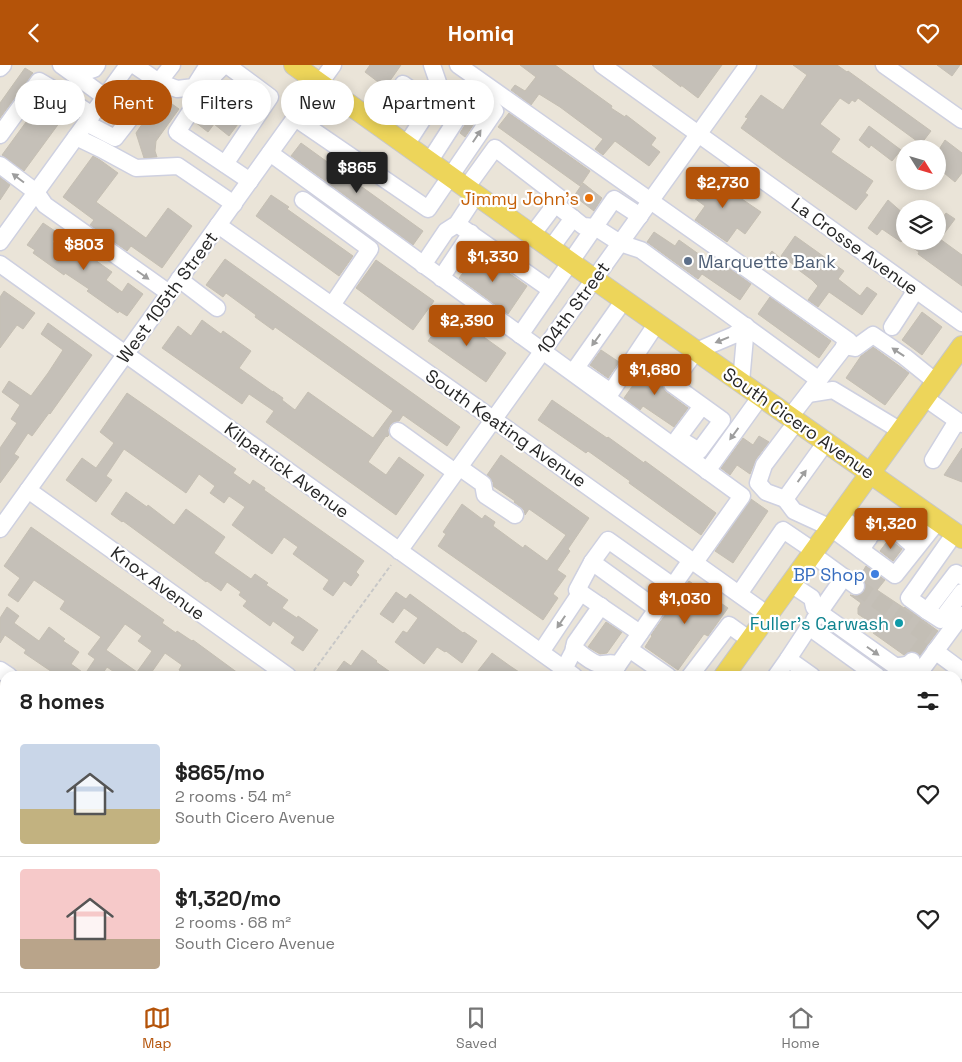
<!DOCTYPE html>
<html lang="en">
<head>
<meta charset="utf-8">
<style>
	:root { --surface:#fff; --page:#f6f6f6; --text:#222; --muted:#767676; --line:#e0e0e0; --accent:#b45309 }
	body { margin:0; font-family:"Space Grotesk",sans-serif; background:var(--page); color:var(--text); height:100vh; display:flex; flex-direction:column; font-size:19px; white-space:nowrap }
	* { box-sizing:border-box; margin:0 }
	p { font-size:16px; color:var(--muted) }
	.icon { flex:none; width:28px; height:28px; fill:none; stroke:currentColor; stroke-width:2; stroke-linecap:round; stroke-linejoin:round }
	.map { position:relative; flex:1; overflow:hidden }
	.details { position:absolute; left:0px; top:606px; width:962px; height:321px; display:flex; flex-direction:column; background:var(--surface); border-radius:15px 15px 0 0; box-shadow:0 2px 12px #0003 }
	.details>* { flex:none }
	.top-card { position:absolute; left:15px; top:15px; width:500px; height:45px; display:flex; gap:10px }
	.needle { width:32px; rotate:127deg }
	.buttons { position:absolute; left:896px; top:75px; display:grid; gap:10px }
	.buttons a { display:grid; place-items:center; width:50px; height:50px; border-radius:50%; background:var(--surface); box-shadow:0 2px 12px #0003; font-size:25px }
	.price { position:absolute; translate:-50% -42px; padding:0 11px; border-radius:5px; background:var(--accent); color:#fff; font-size:16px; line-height:32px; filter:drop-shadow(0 1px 2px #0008) }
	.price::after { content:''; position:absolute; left:50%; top:30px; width:15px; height:11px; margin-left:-8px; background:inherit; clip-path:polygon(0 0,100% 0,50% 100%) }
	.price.selected { background:#222; color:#fff }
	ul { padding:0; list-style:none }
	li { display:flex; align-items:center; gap:15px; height:125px; padding:0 20px }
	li+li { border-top:1px solid var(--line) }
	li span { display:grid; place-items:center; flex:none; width:140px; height:100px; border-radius:5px; color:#555 }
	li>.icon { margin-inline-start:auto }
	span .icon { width:60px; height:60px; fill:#fffc; stroke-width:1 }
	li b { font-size:21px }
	h2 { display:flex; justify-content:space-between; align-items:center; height:60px; padding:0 20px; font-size:21px }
	.chip { padding:0 18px; border-radius:22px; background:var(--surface); box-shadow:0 2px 12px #0003; font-size:18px; line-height:45px }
	.chip.selected { background:var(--accent); color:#fff }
	header { display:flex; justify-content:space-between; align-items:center; height:65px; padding:0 20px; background:var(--accent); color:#fff; font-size:22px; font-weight:700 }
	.tabs { display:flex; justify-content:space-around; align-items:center; height:70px; border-top:1px solid var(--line); background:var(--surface); font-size:14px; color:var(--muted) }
	.tabs a { display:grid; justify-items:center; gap:2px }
	.tabs .selected { color:var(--accent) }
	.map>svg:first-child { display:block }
	.education { fill:#ece3c7 }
	.building { fill:#c5c0b8; stroke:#c5bfb3; fill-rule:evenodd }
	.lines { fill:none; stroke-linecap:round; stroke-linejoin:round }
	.minor-tunnel { stroke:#c3beb5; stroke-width:16; stroke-dasharray:16 8; stroke-linecap:butt }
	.minor-casing { stroke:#ced0e0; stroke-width:19 }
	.major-casing { stroke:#c7c7c7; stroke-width:22 }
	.path { stroke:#c7c7c7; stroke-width:2; stroke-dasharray:4 2.5; stroke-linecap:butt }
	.minor { stroke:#fff; stroke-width:16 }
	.major { stroke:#edd55a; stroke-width:20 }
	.oneway { fill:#9e9e9e }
	.food-dot { fill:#e8710a; stroke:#fff; stroke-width:2 }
	.service-dot { fill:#5c6f8a; stroke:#fff; stroke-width:2 }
	.shop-dot { fill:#3f7fe0; stroke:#fff; stroke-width:2 }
	.culture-dot { fill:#0f9aa8; stroke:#fff; stroke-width:2 }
	.labels { text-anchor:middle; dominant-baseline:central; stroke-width:4.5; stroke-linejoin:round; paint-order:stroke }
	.food-label { font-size:18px; fill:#c56008; stroke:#fff; text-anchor:end }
	.street-label { font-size:18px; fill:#272727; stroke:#fff }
	.service-label { font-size:18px; fill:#4e5e75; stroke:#fff; text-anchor:start }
	.shop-label { font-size:18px; fill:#366cbe; stroke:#fff; text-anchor:end }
	.culture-label { font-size:18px; fill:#0d838f; stroke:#fff; text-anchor:end }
</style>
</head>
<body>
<header><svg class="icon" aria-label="back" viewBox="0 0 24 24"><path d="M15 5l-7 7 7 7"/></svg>Homiq<svg class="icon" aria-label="heart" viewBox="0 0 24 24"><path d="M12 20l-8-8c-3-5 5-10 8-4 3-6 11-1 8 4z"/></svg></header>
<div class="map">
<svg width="962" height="927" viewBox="0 0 962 927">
	<rect width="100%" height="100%" fill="#eae4d8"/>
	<path class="education" d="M0 819 5 823V922L87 923 84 927H0Z"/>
	<g class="building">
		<path d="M370 0H401L387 20 384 17 382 20 365 7Z"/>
		<path d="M520 0H555L612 41 611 43 625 52 626 50 656 73 651 80 660 87 649 101 615 76 603 90 595 84 603 74 560 42 539 29 531 40 511 25 515 20 525 26 536 12Z"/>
		<path d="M652 0H722L698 33 681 20V22Z"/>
		<path d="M793 0H837L847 7 848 6 931 66 921 79 858 33 855 37 852 35 849 39 840 33 820 59 840 74 831 87 873 116 865 128 868 130 856 145 782 93 741 63 748 53 745 52 761 30 783 45 807 10Z"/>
		<path d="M937 0H960L952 11Z"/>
		<path d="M25 3 33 8 0 53V38Z"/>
		<path d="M222 17 252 40 229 71 214 59 208 67 195 57Z"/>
		<path d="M45 31 68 46 24 106 2 90Z"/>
		<path d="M161 31 179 44 156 76 155 86 157 92 144 93 136 68 145 55 143 54 148 47 149 48Z"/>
		<path d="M478 43 482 47 465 72 460 68 475 44Z"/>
		<path d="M509 48 590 106 580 121 498 62Z"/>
		<path d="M869 61 901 85 892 96 871 80 869 83 859 75Z"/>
		<path d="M945 75 962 88V108L955 117 938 103V86Z"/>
		<path d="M301 78 423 166 413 180 291 91Z"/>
		<path d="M93 91 100 95 118 108 96 137 146 173 168 143 192 161 162 203 131 181 127 186 90 160 94 155 63 132Z"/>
		<path d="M705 109 761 147 745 169 737 163 727 177 695 155 705 141 690 130Z"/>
		<path d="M0 112 10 120 0 135Z"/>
		<path d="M583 118 602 133 594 146 574 131Z"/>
		<path d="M271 130 289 142 287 144 353 191 339 211 256 151Z"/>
		<path d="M888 135 905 150V172L901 177 882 164 877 170 868 163Z"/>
		<path d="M946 148 955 154 940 174 962 190V221L918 189 919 187 904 176H938V159Z"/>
		<path d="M43 158 58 168 52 177 68 189 74 180 112 207 106 215 122 227 128 218 143 229 127 251 119 246 118 248 87 226 89 224 65 208 64 210 33 188 35 185 27 180Z"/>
		<path d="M654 167 675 181 679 175 721 205 725 200 751 219 740 235 702 209 698 214 647 177Z"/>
		<path d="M795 171 844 206 838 214 860 231 867 222 877 229 862 250 829 227 818 242 808 235 818 221 812 215 796 203 797 202 781 191Z"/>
		<path d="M772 186 781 194 773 205 763 197Z"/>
		<path d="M479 187 527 221 508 249 459 213Z"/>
		<path d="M225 194 460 362 447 381 403 350 399 356 394 357 390 360 388 365 389 370 387 372 386 371 368 397 386 410 399 392 424 410 396 450 266 357 274 346 249 329 242 339 162 283 178 261 191 271 202 255 221 269 223 266 251 286 239 303 273 327V326L283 333 282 335 295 345 308 327 373 373 393 346 275 262 273 265 255 252 256 250 226 228 223 232 206 220Z"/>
		<path d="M376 195 434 236 413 265 356 223Z"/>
		<path d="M4 226 35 248 23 264 17 260 0 283V232Z"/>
		<path d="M770 232 831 276 819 293 758 249Z"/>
		<path d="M449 247 506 288 486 317 428 276Z"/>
		<path d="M922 247 942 262 922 290 902 275Z"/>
		<path d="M48 258 92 290 50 349 49 348 32 371 28 368 14 389 19 392 0 418V383L17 358 11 354 20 340 2 327 9 316 31 331 48 308 63 285 41 269Z"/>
		<path d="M873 282 909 308 885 340 846 313 861 291Z"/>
		<path d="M601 285 619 297 608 313 590 300Z"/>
		<path d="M650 296 667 308 659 319 663 322 666 327 688 343 674 362 643 341 640 345 624 333Z"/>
		<path d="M127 328 236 404 233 408 250 420 253 415 265 423 264 425 364 496 356 507 359 510 351 521 344 516 333 531 323 524 329 515 293 489 298 482 284 472 272 489 262 482 232 460 245 442 229 431 224 438 210 428 215 421 199 409 186 428 124 384 106 411 112 415 96 437 66 415 82 393 96 403 114 378 100 367Z"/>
		<path d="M552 335 607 373 608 372 644 398 645 396 716 448 701 470 629 418 630 416 588 386 586 388 538 355Z"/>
		<path d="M759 371 769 377 756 394 750 409 737 400 730 410 721 403 743 373 753 380Z"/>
		<path d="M962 383V417L944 410Z"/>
		<path d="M501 390 589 453 568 484 570 486 557 505 566 511 553 529 558 533 543 555 438 481 446 469 443 467 462 439 482 454 485 450 495 457 493 461 523 483 525 480 547 496 566 470 529 444 525 450 524 445 514 437 515 436 493 421V417L487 410Z"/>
		<path d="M126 427 147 442 148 440 174 460 186 444 225 472 214 488 251 514 255 509 268 518 266 520 288 535 282 543 297 553 298 551 318 565 303 586 291 578 295 572 273 556 270 561 243 541 247 536 239 530 241 527 227 517 221 526 207 516 206 517 123 456 122 457 111 449Z"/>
		<path d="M751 434 768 446 733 498 715 486Z"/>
		<path d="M31 462 164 555 162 558 176 568 177 566 192 576 193 575 242 611H188L179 605 182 600 165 588 149 611H120L107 602 101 611H58L24 588 26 585 5 570 0 578V553L7 542 19 551 14 558 39 576 49 562 65 574 63 576 79 587 71 599 85 609 95 594 88 589 101 572 60 544 65 536 34 515 18 537 8 530 20 513 4 501ZM125 559 142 571 138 576 152 586 137 607 106 585Z"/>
		<path d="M889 474 902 484 893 496 880 486Z"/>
		<path d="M866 501 885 515 877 525 904 543 905 542 938 566 920 590 914 586 909 587 904 590 873 568 877 562 858 549V543L861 538 850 530 855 531 860 530 864 526 866 522 865 517 862 513 865 508 863 506Z"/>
		<path d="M689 516 728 543 708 571 704 569 678 605 645 582 652 571 651 570Z"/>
		<path d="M396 527 406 534 410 529 463 568 464 567 477 576 462 598 446 586 445 587 437 582 424 599 395 577 403 566 407 568 418 553 404 543 393 558 380 549Z"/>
		<path d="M606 557 622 567 607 588 600 589 588 582Z"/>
		<path d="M362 585 377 596 376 597 396 611H341L336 607 344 596 351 601Z"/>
		<path d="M492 588 510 601 525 611H474Z"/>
	</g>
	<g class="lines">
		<path class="minor-tunnel" d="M856 521 929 572 912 596"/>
		<defs>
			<g id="minor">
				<path d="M61 0 105 32"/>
				<path d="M75 0 76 3 85 7 94 4 97 0"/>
				<path d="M134 0 159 17 177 24 194 22 208 0"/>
				<path d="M224 0 215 9 177 67 250 116"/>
				<path d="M458 0 849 276 790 352"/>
				<path d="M602 0 962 258"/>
				<path d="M884 0 962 55"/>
				<path d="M0 3 3 0"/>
				<path d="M403 19 432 40"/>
				<path d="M295 53 428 144 495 46 483 31 469 35 429 97"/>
				<path d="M86 58 115 73 172 0"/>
				<path d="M0 70 39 16 51 23 92 50"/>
				<path d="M76 72 101 84 136 103 178 101 234 139"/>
				<path d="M406 80 441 26 432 0"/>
				<path d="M270 88 742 431 695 497"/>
				<path d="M225 99 270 32 227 0"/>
				<path d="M0 100 36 127 45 140 169 228"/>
				<path d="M466 123 495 83 560 133 532 170"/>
				<path d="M303 135 370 184 332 240"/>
				<path d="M555 139 583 161 595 162 620 178 641 185 819 315"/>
				<path d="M457 159 551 225"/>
				<path d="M218 160 493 354 768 550"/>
				<path d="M0 177 128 0"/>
				<path d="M551 183 573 153"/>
				<path d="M0 199 574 611"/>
				<path d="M423 200 446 166 457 159 476 130"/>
				<path d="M441 213 471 168"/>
				<path d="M179 214 217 243"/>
				<path d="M624 235 576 303 611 327 657 258"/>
				<path d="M892 262 916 225"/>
				<path d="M520 270 614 134 640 151"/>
				<path d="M844 281 855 283 873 270 905 292 936 317"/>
				<path d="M808 329 833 325 901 366"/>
				<path d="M925 333 962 359"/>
				<path d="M702 341 678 373 699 386 722 355 672 319 696 286 734 270 746 261 741 317"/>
				<path d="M398 366 455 407"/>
				<path d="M826 377 785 434 794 446 831 463 895 510 938 456"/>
				<path d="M933 395 957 356"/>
				<path d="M459 402 483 419 485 430 515 450"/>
				<path d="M707 406 761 331"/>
				<path d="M28 425 288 611"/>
				<path d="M785 434 766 427 758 418 764 400 797 356"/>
				<path d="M840 451 869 473"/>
				<path d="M0 464 333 0"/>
				<path d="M955 468 909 533 927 546 956 508 961 511 962 510"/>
				<path d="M861 485 872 468 893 463 916 483"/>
				<path d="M399 486 748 0"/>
				<path d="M812 489 856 521"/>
				<path d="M592 497 657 544"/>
				<path d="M791 519 812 533 814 542 819 547 895 601C901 601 908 601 912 596"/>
				<path d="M739 529 783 465 814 486"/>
				<path d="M927 546 941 555 962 527"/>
				<path d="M814 555 844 512"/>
				<path d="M640 568 577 525 592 497 608 475 673 521"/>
				<path d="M574 583C580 588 590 597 598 599 605 600 611 596 618 600"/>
				<path d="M629 584 668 611"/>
				<path d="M935 586 962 606"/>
				<path d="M541 587 581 527"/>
				<path d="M788 594 809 562 877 611"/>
				<path d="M564 604 573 587 575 578 601 541"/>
				<path d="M0 605 9 611"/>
				<path d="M608 611 618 600 691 495"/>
				<path d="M690 611 729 560 750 575"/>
				<path d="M776 611 788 594 812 611"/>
				<path d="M917 611 962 550"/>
				<path d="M0 811 5 814"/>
				<path d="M958 878 962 872"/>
				<path d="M158 922 164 927"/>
				<path d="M449 922 455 927"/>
				<path d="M562 922 567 927"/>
				<path d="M592 922 598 927"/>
				<path d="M682 922 689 927"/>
				<path d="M94 927 97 922"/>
				<path d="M132 927 135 922"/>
				<path d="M536 927 539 922"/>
				<path d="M615 927 620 922"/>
				<path d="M703 927 707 922"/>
				<path d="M811 927 814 922"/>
				<path d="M921 927 925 922"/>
			</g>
			<g id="major">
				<path d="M294 0 594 214 962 473"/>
				<path d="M724 611 962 281"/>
				<path d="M497 927 500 922"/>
			</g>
		</defs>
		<use href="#minor" class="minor-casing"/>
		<use href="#major" class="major-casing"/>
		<g class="path">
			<path d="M310 611 391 500"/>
			<path d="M0 853 5 846"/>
		</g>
		<use href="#minor" class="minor"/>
		<use href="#major" class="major"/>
	</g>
	<defs><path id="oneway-solid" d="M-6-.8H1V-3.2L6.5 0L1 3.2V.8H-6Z" transform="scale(1.25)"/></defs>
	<g class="oneway">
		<use href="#oneway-solid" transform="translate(477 71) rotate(-56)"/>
		<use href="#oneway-solid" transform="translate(18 113) rotate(-143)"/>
		<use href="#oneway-solid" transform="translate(143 210) rotate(35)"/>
		<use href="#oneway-solid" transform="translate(596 275) rotate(126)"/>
		<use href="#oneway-solid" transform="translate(722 275) rotate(158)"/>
		<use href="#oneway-solid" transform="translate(898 287) rotate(-146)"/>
		<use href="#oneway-solid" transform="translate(734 369) rotate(126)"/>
		<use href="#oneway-solid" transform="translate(802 411) rotate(-54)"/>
		<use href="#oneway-solid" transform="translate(561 557) rotate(124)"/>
		<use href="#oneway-solid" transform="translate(873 586) rotate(35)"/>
	</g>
	<circle class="food-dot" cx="589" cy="133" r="5"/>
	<circle class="service-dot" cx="688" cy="196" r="5"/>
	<circle class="shop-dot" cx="875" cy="509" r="5"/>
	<circle class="culture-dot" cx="899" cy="558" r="5"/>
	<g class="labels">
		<g class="food-label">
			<text x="579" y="133">Jimmy John's</text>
		</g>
		<g class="street-label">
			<text transform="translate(855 181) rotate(36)">La Crosse Avenue</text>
			<text transform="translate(167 232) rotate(-54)">West 105th Street</text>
			<text transform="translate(573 243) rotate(-54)">104th Street</text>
			<text transform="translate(799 358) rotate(35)">South Cicero Avenue</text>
			<text transform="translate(506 363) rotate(35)">South Keating Avenue</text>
			<text transform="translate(287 405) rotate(36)">Kilpatrick Avenue</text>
			<text transform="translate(158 518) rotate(36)">Knox Avenue</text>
		</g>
		<g class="service-label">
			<text x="698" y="196">Marquette Bank</text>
		</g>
		<g class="shop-label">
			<text x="865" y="509">BP Shop</text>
		</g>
		<g class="culture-label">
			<text x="889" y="558">Fuller's Carwash</text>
		</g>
	</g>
</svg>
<div class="buttons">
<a><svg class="needle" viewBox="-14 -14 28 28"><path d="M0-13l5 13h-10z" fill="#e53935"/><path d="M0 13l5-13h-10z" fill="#767676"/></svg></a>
<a><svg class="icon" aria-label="layers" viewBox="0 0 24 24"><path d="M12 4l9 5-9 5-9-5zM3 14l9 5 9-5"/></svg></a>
</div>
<b class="price selected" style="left:357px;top:129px">$865</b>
<b class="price" style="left:723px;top:144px">$2,730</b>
<b class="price" style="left:84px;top:206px">$803</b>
<b class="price" style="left:493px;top:218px">$1,330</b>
<b class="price" style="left:467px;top:282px">$2,390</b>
<b class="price" style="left:655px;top:331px">$1,680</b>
<b class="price" style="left:891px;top:485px">$1,320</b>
<b class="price" style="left:685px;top:560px">$1,030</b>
<div class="top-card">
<a class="chip">Buy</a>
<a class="chip selected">Rent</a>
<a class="chip">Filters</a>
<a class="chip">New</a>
<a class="chip">Apartment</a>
</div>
<section class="details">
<h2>8 homes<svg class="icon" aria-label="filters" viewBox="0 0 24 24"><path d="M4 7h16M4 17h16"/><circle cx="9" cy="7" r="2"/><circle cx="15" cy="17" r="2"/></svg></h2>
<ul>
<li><span style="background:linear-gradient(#c9d6e8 65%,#c2b280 0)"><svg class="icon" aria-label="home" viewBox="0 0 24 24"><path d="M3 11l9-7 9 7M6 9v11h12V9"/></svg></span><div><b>$865/mo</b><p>2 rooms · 54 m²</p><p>South Cicero Avenue</p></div><svg class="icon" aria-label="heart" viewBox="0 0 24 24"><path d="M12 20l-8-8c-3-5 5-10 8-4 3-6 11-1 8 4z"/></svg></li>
<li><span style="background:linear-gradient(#f6c9c9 70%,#b9a48a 0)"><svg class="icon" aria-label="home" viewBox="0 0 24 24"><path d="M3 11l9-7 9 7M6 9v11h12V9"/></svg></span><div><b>$1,320/mo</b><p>2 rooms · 68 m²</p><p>South Cicero Avenue</p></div><svg class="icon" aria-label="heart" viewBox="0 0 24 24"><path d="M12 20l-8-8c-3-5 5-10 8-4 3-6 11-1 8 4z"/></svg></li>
</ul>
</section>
</div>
<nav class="tabs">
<a class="selected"><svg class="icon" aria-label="map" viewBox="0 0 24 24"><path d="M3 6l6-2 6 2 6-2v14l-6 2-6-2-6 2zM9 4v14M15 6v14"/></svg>Map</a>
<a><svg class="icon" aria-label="saved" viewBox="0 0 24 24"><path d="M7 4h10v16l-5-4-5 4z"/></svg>Saved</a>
<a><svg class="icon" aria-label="home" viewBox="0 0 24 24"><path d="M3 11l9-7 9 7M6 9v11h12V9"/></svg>Home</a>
</nav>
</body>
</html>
